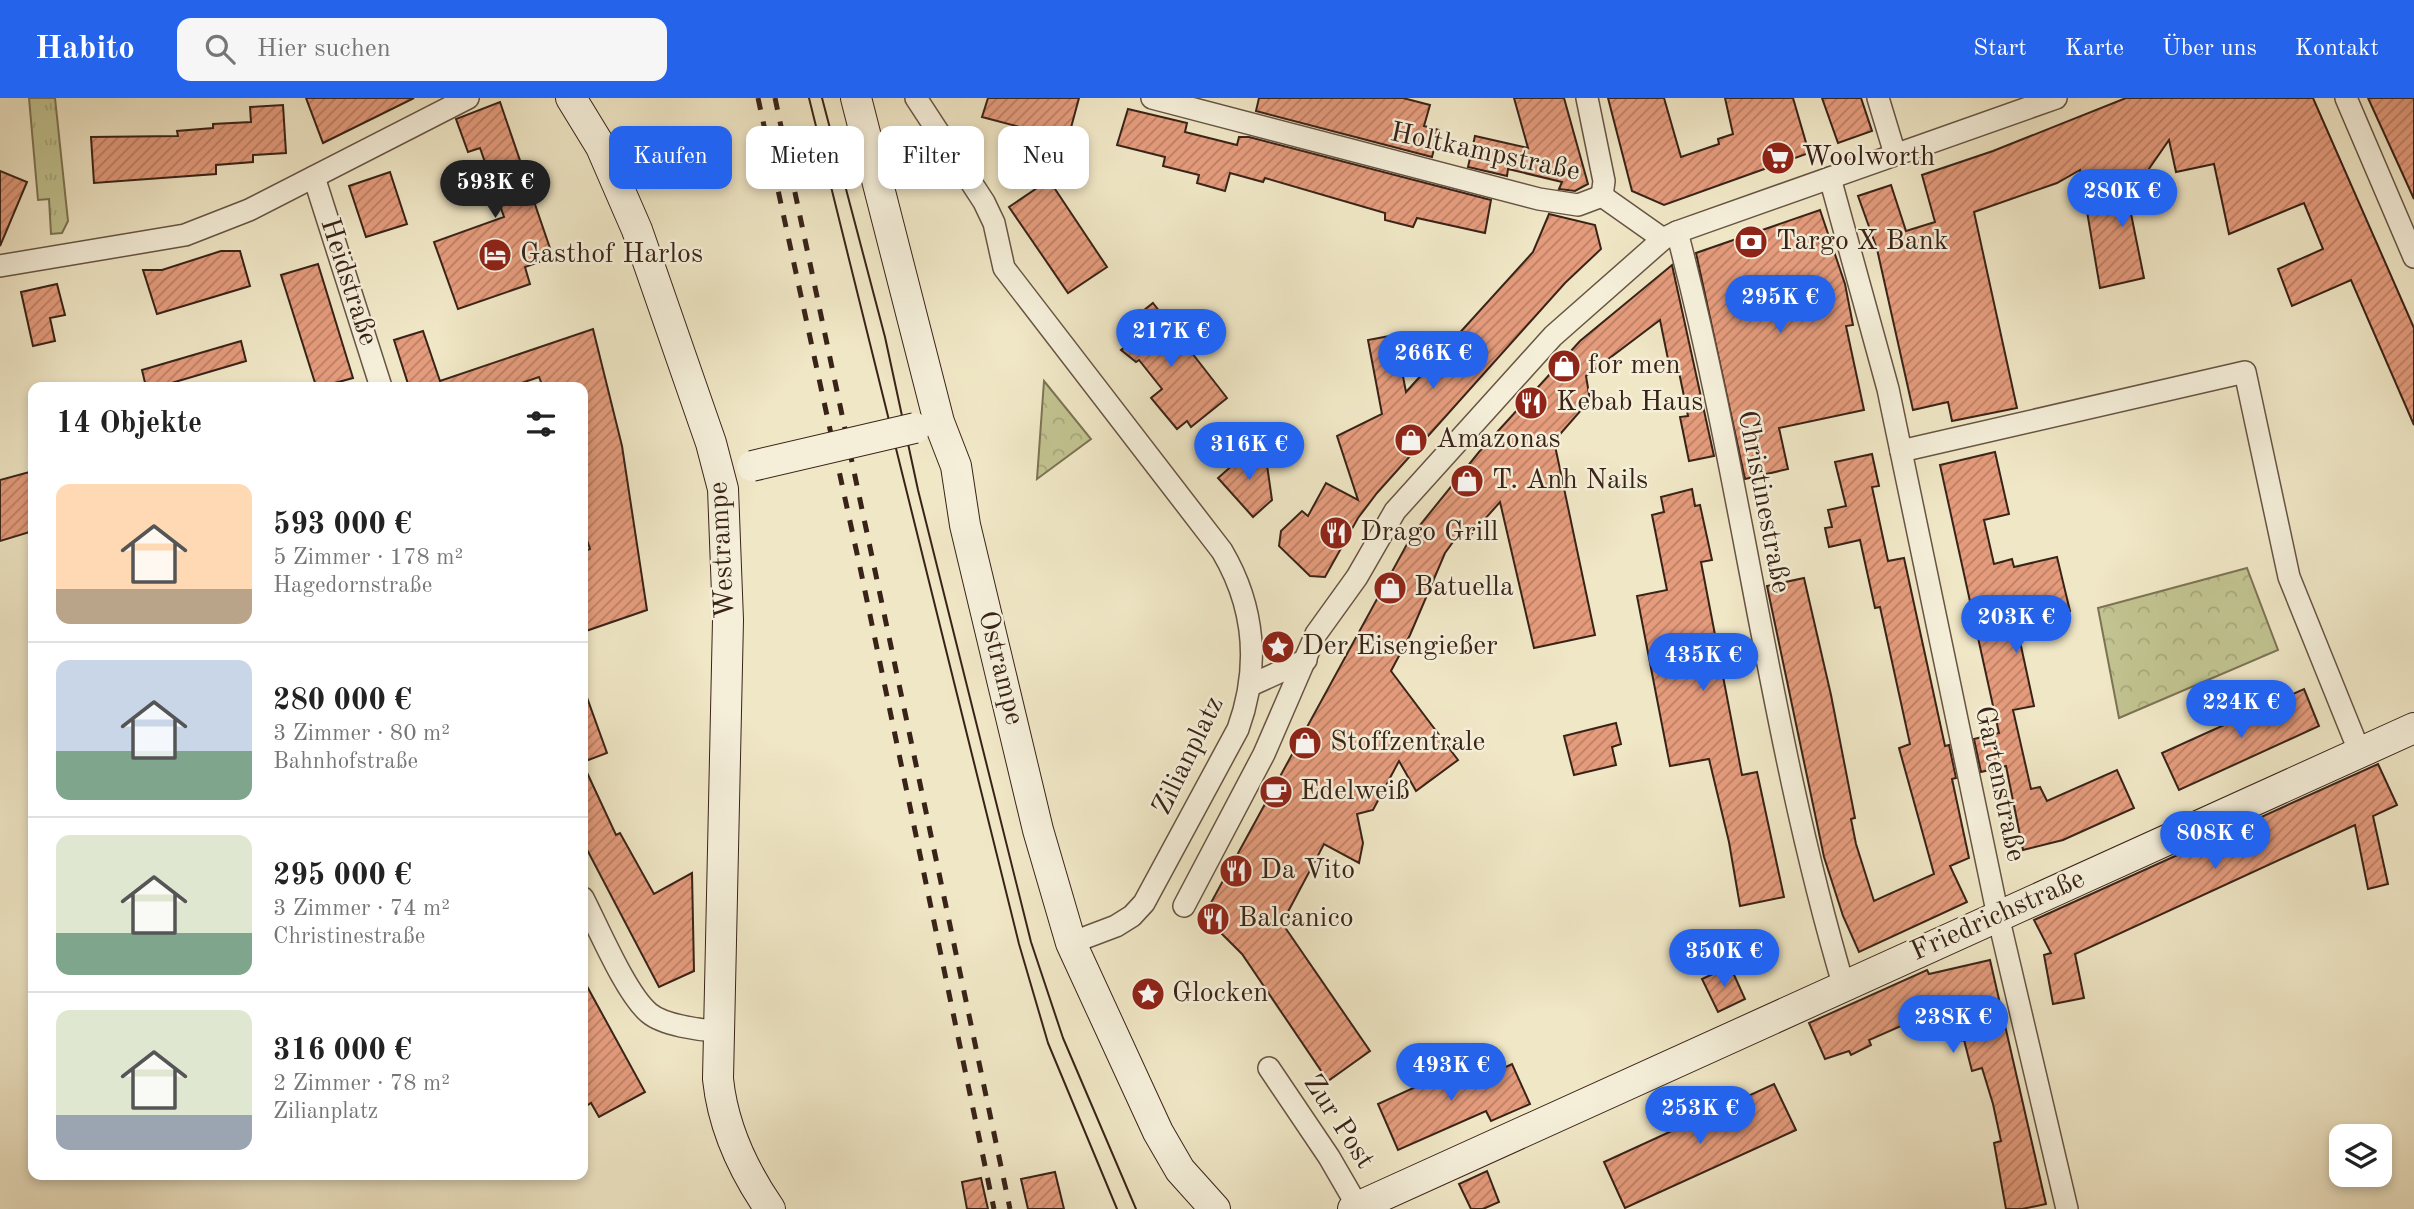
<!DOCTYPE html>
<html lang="de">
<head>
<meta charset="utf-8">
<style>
	:root { --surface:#fff; --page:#f6f6f6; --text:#222; --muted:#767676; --line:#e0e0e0; --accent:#2563eb }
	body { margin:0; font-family:"Old Standard TT",serif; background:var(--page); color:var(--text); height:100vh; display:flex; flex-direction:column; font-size:26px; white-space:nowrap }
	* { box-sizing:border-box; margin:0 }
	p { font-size:23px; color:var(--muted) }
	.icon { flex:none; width:38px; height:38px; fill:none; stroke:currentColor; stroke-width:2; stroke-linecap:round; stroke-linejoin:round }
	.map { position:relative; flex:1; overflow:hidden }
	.sheet { position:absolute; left:28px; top:284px; width:560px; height:798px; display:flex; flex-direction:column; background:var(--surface); border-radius:14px; box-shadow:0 4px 10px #0003 }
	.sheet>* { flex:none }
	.hud { position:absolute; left:609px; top:28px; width:665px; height:63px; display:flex; gap:14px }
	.fabs { position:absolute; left:2329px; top:1026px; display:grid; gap:14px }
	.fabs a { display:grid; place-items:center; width:63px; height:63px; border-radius:14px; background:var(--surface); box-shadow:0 4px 10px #0003; font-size:35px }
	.price { position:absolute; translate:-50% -60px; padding:0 16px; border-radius:24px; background:var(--accent); color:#fff; font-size:23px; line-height:46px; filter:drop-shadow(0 2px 4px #0008) }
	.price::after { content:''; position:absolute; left:50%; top:42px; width:21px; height:16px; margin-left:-10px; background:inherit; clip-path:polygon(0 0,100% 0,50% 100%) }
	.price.current { background:#222; color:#fff }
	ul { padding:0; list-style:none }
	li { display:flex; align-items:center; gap:21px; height:175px; padding:0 28px }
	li+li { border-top:2px solid var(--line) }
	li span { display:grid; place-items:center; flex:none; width:196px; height:140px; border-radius:14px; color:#555 }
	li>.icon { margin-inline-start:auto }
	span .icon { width:84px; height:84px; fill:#fffc; stroke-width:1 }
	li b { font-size:30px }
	h2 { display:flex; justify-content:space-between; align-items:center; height:84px; padding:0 28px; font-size:30px }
	.chip { padding:0 24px; border-radius:14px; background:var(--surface); box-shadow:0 4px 10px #0003; font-size:24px; line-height:63px }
	.chip.current { background:var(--accent); color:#fff }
	header { display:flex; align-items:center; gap:42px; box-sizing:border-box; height:98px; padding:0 35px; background:var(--accent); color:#fff }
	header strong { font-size:33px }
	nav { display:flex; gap:38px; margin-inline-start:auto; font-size:24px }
	.search { width:490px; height:63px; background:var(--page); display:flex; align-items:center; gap:18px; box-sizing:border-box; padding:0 24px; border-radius:14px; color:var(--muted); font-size:26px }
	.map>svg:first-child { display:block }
	.grass { fill:url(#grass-tufts); stroke:#7d7354; stroke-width:2 }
	.park { fill:url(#park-crowns); stroke:#7d7354; stroke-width:2 }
	.building { fill:url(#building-hatch); stroke:#392318; stroke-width:2 }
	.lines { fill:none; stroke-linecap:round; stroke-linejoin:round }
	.street-casing { stroke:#675444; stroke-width:24 }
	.secondary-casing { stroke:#392318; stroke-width:32 }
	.street { stroke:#f5efda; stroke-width:21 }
	.secondary { stroke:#f5efda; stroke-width:30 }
	.tram { stroke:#392318; stroke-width:2 }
	.rail { stroke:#392318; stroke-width:5; stroke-dasharray:12 12; stroke-linecap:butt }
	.secondary-bridge-casing { stroke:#392318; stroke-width:32; stroke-linecap:butt }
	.secondary-bridge { stroke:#f5efda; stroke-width:30 }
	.labels { text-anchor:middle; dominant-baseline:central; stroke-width:5; stroke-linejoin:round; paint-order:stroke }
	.street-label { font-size:28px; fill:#392318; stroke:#f5efda }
	.poi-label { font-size:28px; fill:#392318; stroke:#f5efda; text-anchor:start }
</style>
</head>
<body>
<header>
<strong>Habito</strong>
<div class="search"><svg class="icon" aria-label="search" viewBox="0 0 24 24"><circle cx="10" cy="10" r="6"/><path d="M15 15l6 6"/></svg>Hier suchen</div>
<nav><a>Start</a><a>Karte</a><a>Über uns</a><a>Kontakt</a></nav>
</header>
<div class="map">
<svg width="2414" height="1111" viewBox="0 0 2414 1111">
	<defs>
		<pattern id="grass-tufts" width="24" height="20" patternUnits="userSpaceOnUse" patternTransform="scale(1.75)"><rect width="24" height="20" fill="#c1c390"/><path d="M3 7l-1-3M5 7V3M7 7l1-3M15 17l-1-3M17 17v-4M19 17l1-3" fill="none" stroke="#a7a77b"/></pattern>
		<pattern id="park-crowns" width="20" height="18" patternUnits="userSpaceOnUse" patternTransform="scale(1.75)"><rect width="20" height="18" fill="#c1c390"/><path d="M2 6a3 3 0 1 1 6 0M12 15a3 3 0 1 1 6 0" fill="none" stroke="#a7a77b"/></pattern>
		<pattern id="building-hatch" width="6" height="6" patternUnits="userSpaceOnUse" patternTransform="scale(1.75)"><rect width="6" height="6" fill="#e59c7d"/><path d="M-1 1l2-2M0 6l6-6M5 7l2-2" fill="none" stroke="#bb7f65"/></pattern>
	</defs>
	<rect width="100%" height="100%" fill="#f0e7c6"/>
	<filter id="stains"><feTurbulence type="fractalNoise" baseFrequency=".00286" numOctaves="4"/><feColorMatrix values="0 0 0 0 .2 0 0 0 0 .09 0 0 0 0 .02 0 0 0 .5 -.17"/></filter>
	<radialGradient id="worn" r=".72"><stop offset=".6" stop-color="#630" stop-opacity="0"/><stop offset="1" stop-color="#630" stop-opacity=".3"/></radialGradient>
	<path class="grass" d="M29 0H55L68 123 62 135 51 136 49 101 38 102Z"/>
	<g class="park">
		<path d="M1044 283 1091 341 1037 381Z"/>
		<path d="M2247 470 2278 552 2119 620 2098 510Z"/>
	</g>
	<g class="building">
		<path d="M306 0H414L323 45Z"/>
		<path d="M988 0H1079L1066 48 1049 44 1050 37 982 19Z"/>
		<path d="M1259 0H1403L1430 7 1424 28 1439 32 1432 59 1256 13Z"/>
		<path d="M1514 0H1564L1588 86 1575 93 1559 91 1562 84 1508 71 1507 78 1468 69 1475 38 1528 50Z"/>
		<path d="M1608 0H1664L1681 59 1719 46 1718 41 1733 36 1725 0H1793L1809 55 1664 107 1632 93Z"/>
		<path d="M1822 0H1861L1872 33 1838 45Z"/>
		<path d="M2126 0H2313L2414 230V327L2351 182 2292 208 2278 171 2323 151 2304 105 2229 136 2214 66 2176 74 2169 42 2128 101 2144 180 2100 190 2080 72 2057 85 1974 114 2017 310 1952 323 1948 304 1913 312 1877 151 1858 98 1891 87 1906 133 1935 124 1922 77 1993 53Z"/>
		<path d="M2368 0H2414V101L2394 57Z"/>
		<path d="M500 4 553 159 525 169 530 186 458 211 434 144 504 119 480 50 468 54 456 21Z"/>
		<path d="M283 7 286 55 253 57V64L216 67V76L94 85 91 39 178 38 177 33 213 30V26L251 24 250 9Z"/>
		<path d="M1128 11 1187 25 1185 34 1237 47 1239 39H1249L1491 102 1485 135 1417 120 1413 129 1385 122V115L1265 80 1263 84 1230 75 1225 93 1197 85 1199 77 1163 68 1165 59 1117 47Z"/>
		<path d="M0 73 27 84 0 148Z"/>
		<path d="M390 74 407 126 366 139 349 88Z"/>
		<path d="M1049 82 1107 169 1068 195 1009 109Z"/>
		<path d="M1820 112 1845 186 1853 227 1846 228 1864 312 1779 330 1788 371 1745 381 1696 155Z"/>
		<path d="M1549 116 1595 127 1601 151 1565 185 1377 395 1358 420 1325 479 1310 478 1279 448 1281 433 1302 413 1308 418 1326 385 1358 402 1337 338 1382 316 1368 242 1395 237 1406 294 1533 154Z"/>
		<path d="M221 153H240L250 188 157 216 143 172H162Z"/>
		<path d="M318 166 353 280 324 288H316L281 177Z"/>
		<path d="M1672 167 1714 358 1689 363 1680 319 1688 318 1679 274 1671 276 1660 222 1586 278 1590 302 1554 343 1595 537 1534 550 1500 404 1469 439 1461 433 1445 455 1410 537 1391 573 1458 662 1416 693 1399 663 1373 712 1357 716 1363 745 1359 765 1324 746 1282 825 1370 953 1328 983 1242 856 1207 821V812L1412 437 1479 354 1580 243Z"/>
		<path d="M57 186 65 217 50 220 55 243 33 248 21 194Z"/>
		<path d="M1153 205 1227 300 1191 329 1187 323 1177 331 1151 300 1162 291 1139 262 1136 264 1121 252 1128 246 1118 233Z"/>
		<path d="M593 231 622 348 647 512 583 534V454L590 451 583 430V289H543L539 279 510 289H409L394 242 423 233 440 283Z"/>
		<path d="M241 243 246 263 158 289H146L142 272Z"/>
		<path d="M1252 350 1267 367 1272 402 1253 419 1218 380Z"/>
		<path d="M1995 354 2009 416 1984 422 1994 466 2012 461 2014 469 2057 459 2070 513 2016 525 2034 608 2013 612 2031 691 2040 689 2047 703 2117 672 2134 710 2063 742 2023 752 2006 668 1981 674 1974 641 1999 635 1940 367Z"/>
		<path d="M1872 356 1879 388 1872 389 1888 463 1904 460 1945 648 1949 647 1956 680 1952 681 1969 760 1950 768 1967 804 1859 854 1843 818 1824 759 1767 488 1804 480 1831 597 1855 720 1851 721 1856 746 1874 803 1934 776 1899 650 1910 646 1880 509 1875 510 1860 442 1829 449 1825 430 1832 429 1828 412 1846 408 1835 364Z"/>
		<path d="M33 373V433L0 443V382Z"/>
		<path d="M1692 391 1695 408 1700 407 1712 462 1701 464 1742 677 1757 674 1784 799 1740 808 1729 744 1709 661 1670 668 1637 498 1667 492 1652 417 1664 414 1661 399Z"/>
		<path d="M2304 591 2319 628 2179 692 2162 655Z"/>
		<path d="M585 594 607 655 583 664V595Z"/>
		<path d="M1616 625 1621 646 1612 649 1616 667 1574 677 1564 638Z"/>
		<path d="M583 666 616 737 620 735 654 796 692 775 694 873 659 889 583 744Z"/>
		<path d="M2378 666 2397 707 2373 718 2388 786 2368 791 2355 727 2075 856 2084 900 2053 906 2044 857 2051 855 2034 822Z"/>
		<path d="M1990 862 2046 1106 2022 1111H2006L1994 1045 2001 1043 1993 1006 1982 970 1972 973 1964 942 1959 943 1951 906 1869 942 1871 947 1851 957 1849 953 1825 961 1809 925 1927 872 1929 876Z"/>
		<path d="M1730 868 1745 901 1718 914 1702 881Z"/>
		<path d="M583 881 645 994 599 1019 591 1005 583 1010Z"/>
		<path d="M1466 966 1473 984 1512 966 1530 1006 1491 1023 1486 1013 1398 1052 1378 1006Z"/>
		<path d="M1774 986 1796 1032 1625 1110 1604 1064Z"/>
		<path d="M1487 1073 1499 1104 1483 1111H1471L1459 1086Z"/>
		<path d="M1055 1074 1064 1111H1028L1021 1081Z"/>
		<path d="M981 1080 988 1111H967L962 1084Z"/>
	</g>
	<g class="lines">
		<defs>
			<g id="street">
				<path d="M916 0 984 104 994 125 1004 170 1222 453C1255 509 1260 570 1238 631L1144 805 1132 818 1116 828 1071 845"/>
				<path d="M1152 0 1539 101 1578 107 1602 98"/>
				<path d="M1587 0 1604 83 1602 98"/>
				<path d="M1878 0 1895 56"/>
				<path d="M2346 0 2414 159"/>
				<path d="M314 79 381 289"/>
				<path d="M1830 80 1888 291 1998 818 2067 1111"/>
				<path d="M1602 98 1663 141"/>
				<path d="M1677 134C1743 383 1770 641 1844 889"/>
				<path d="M0 168 185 137 249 112 468 0"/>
				<path d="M1901 353 2245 274 2289 479 2360 655"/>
				<path d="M1251 587 1306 562"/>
				<path d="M583 800C598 829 626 896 649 915 663 927 699 932 717 933"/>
				<path d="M1184 808 1264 656 1316 536 1357 479 1395 413 1553 238 1663 141 1677 134 2056 0"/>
				<path d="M1269 970 1329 1059 1358 1109"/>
			</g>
			<g id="secondary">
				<path d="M571 0 601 49 637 132 711 345 723 391 728 522 718 981C723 1029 743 1072 770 1111"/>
				<path d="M856 0 939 324 956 368 965 427 1038 732 1071 845 1158 1034 1180 1072 1215 1111"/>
				<path d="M1353 1111 2414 630"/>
			</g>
		</defs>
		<use href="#street" class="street-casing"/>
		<use href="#secondary" class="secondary-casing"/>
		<use href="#street" class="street"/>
		<use href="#secondary" class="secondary"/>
		<g class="tram">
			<path d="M809 0 1019 846 1048 945 1117 1111"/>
			<path d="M822 0 885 239 918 392 1031 844 1063 940 1136 1111"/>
		</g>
		<g class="rail">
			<path d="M758 0 861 474 994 1111"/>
			<path d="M775 0 1010 1111"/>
		</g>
		<defs>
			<path id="secondary-bridge" d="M752 368 915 330"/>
		</defs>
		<use href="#secondary-bridge" class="secondary-bridge-casing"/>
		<use href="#secondary-bridge" class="secondary-bridge"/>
	</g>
	<defs>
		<symbol id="supermarket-disc" viewBox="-11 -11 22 22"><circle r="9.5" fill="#8f2418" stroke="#f5efda"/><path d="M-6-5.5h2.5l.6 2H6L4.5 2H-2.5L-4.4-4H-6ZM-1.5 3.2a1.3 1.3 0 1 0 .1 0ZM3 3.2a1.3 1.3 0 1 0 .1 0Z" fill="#fff"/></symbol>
		<symbol id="bank-disc" viewBox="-11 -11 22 22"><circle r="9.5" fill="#8f2418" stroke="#f5efda"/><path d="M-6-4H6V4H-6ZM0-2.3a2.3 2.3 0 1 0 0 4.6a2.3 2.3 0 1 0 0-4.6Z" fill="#fff"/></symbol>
		<symbol id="hotel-disc" viewBox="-11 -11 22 22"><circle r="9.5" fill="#8f2418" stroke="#f5efda"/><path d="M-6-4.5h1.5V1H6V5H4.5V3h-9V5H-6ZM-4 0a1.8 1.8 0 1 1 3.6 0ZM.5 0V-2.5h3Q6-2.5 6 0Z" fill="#fff"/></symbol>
		<symbol id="shop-disc" viewBox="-11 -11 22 22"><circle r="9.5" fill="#8f2418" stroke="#f5efda"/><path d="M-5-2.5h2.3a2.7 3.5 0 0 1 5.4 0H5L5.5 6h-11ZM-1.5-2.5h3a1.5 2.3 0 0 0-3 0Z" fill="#fff"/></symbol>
		<symbol id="restaurant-disc" viewBox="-11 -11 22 22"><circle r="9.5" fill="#8f2418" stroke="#f5efda"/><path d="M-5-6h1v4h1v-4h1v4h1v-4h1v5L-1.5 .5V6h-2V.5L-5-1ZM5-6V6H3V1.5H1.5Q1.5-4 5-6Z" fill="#fff"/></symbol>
		<symbol id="sight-disc" viewBox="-11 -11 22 22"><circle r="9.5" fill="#8f2418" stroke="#f5efda"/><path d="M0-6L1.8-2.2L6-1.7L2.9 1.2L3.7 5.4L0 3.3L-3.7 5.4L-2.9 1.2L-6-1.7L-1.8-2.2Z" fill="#fff"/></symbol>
		<symbol id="cafe-disc" viewBox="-11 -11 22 22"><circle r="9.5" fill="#8f2418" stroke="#f5efda"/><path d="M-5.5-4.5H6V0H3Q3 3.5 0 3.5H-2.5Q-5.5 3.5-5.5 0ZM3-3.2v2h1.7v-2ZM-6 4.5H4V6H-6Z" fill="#fff"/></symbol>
	</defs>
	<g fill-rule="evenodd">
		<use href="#supermarket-disc" x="1759" y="41" width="38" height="38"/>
		<use href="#bank-disc" x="1732" y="125" width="38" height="38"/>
		<use href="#hotel-disc" x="476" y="138" width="38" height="38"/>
		<use href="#shop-disc" x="1545" y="249" width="38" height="38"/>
		<use href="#restaurant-disc" x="1512" y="286" width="38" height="38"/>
		<use href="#shop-disc" x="1392" y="323" width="38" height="38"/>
		<use href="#shop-disc" x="1448" y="364" width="38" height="38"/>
		<use href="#restaurant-disc" x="1317" y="416" width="38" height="38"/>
		<use href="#shop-disc" x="1371" y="471" width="38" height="38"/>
		<use href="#sight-disc" x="1259" y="530" width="38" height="38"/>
		<use href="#shop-disc" x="1286" y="626" width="38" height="38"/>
		<use href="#cafe-disc" x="1257" y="675" width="38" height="38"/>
		<use href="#restaurant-disc" x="1217" y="754" width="38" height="38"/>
		<use href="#restaurant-disc" x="1194" y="802" width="38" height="38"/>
		<use href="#sight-disc" x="1129" y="877" width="38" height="38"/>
	</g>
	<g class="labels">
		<g class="street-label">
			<text transform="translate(1485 55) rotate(12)">Holtkampstraße</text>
			<text transform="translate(348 184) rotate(72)">Heidstraße</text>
			<text transform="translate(1763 404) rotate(79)">Christinestraße</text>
			<text transform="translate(723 452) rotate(-93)">Westrampe</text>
			<text transform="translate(1000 570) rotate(76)">Ostrampe</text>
			<text transform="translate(1189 658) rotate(-64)">Zilianplatz</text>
			<text transform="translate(1999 686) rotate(78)">Gartenstraße</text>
			<text transform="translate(1998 818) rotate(-24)">Friedrichstraße</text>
			<text transform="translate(1338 1024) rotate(57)">Zur Post</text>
		</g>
		<g class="poi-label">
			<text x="1802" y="60">Woolworth</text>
			<text x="1776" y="144">Targo X Bank</text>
			<text x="520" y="157">Gasthof Harlos</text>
			<text x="1588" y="268">for men</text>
			<text x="1556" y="305">Kebab Haus</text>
			<text x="1436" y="342">Amazonas</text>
			<text x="1492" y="383">T. Anh Nails</text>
			<text x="1360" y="435">Drago Grill</text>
			<text x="1414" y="490">Batuella</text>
			<text x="1302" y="549">Der Eisengießer</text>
			<text x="1330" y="645">Stoffzentrale</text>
			<text x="1300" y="694">Edelweiß</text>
			<text x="1260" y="773">Da Vito</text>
			<text x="1238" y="821">Balcanico</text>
			<text x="1172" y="896">Glocken</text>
		</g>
	</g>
	<rect width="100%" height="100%" filter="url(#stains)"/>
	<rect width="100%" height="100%" fill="url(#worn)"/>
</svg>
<div class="fabs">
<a><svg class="icon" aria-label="layers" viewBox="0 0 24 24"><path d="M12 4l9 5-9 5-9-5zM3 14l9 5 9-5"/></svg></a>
</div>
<b class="price current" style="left:495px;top:122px">593K €</b>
<b class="price" style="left:2122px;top:131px">280K €</b>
<b class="price" style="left:1780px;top:237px">295K €</b>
<b class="price" style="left:1171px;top:271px">217K €</b>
<b class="price" style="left:1433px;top:293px">266K €</b>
<b class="price" style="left:1249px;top:384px">316K €</b>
<b class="price" style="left:2016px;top:557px">203K €</b>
<b class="price" style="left:1703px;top:595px">435K €</b>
<b class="price" style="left:2241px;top:642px">224K €</b>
<b class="price" style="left:2215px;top:773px">808K €</b>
<b class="price" style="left:1724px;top:891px">350K €</b>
<b class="price" style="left:1953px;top:957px">238K €</b>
<b class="price" style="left:1451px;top:1005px">493K €</b>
<b class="price" style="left:1700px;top:1048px">253K €</b>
<div class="hud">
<a class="chip current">Kaufen</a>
<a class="chip">Mieten</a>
<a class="chip">Filter</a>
<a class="chip">Neu</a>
</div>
<section class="sheet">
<h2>14 Objekte<svg class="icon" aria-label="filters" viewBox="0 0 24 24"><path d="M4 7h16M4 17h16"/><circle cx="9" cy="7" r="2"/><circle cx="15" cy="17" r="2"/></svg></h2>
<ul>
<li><span style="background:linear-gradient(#ffd9b3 75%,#b9a48a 0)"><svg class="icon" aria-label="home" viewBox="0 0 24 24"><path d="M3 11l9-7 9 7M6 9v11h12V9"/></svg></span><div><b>593 000 €</b><p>5 Zimmer · 178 m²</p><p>Hagedornstraße</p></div></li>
<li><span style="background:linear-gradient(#c9d6e8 65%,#7fa58c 0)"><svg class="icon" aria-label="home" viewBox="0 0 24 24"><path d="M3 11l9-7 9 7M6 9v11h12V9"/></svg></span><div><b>280 000 €</b><p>3 Zimmer · 80 m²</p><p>Bahnhofstraße</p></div></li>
<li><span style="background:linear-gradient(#dfe7d0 70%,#7fa58c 0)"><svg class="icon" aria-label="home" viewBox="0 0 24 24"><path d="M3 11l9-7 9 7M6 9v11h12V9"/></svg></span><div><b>295 000 €</b><p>3 Zimmer · 74 m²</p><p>Christinestraße</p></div></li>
<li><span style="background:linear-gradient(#dfe7d0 75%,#9aa5b1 0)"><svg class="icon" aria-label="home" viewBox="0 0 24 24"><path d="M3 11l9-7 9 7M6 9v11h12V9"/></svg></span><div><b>316 000 €</b><p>2 Zimmer · 78 m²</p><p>Zilianplatz</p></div></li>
</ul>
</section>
</div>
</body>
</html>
